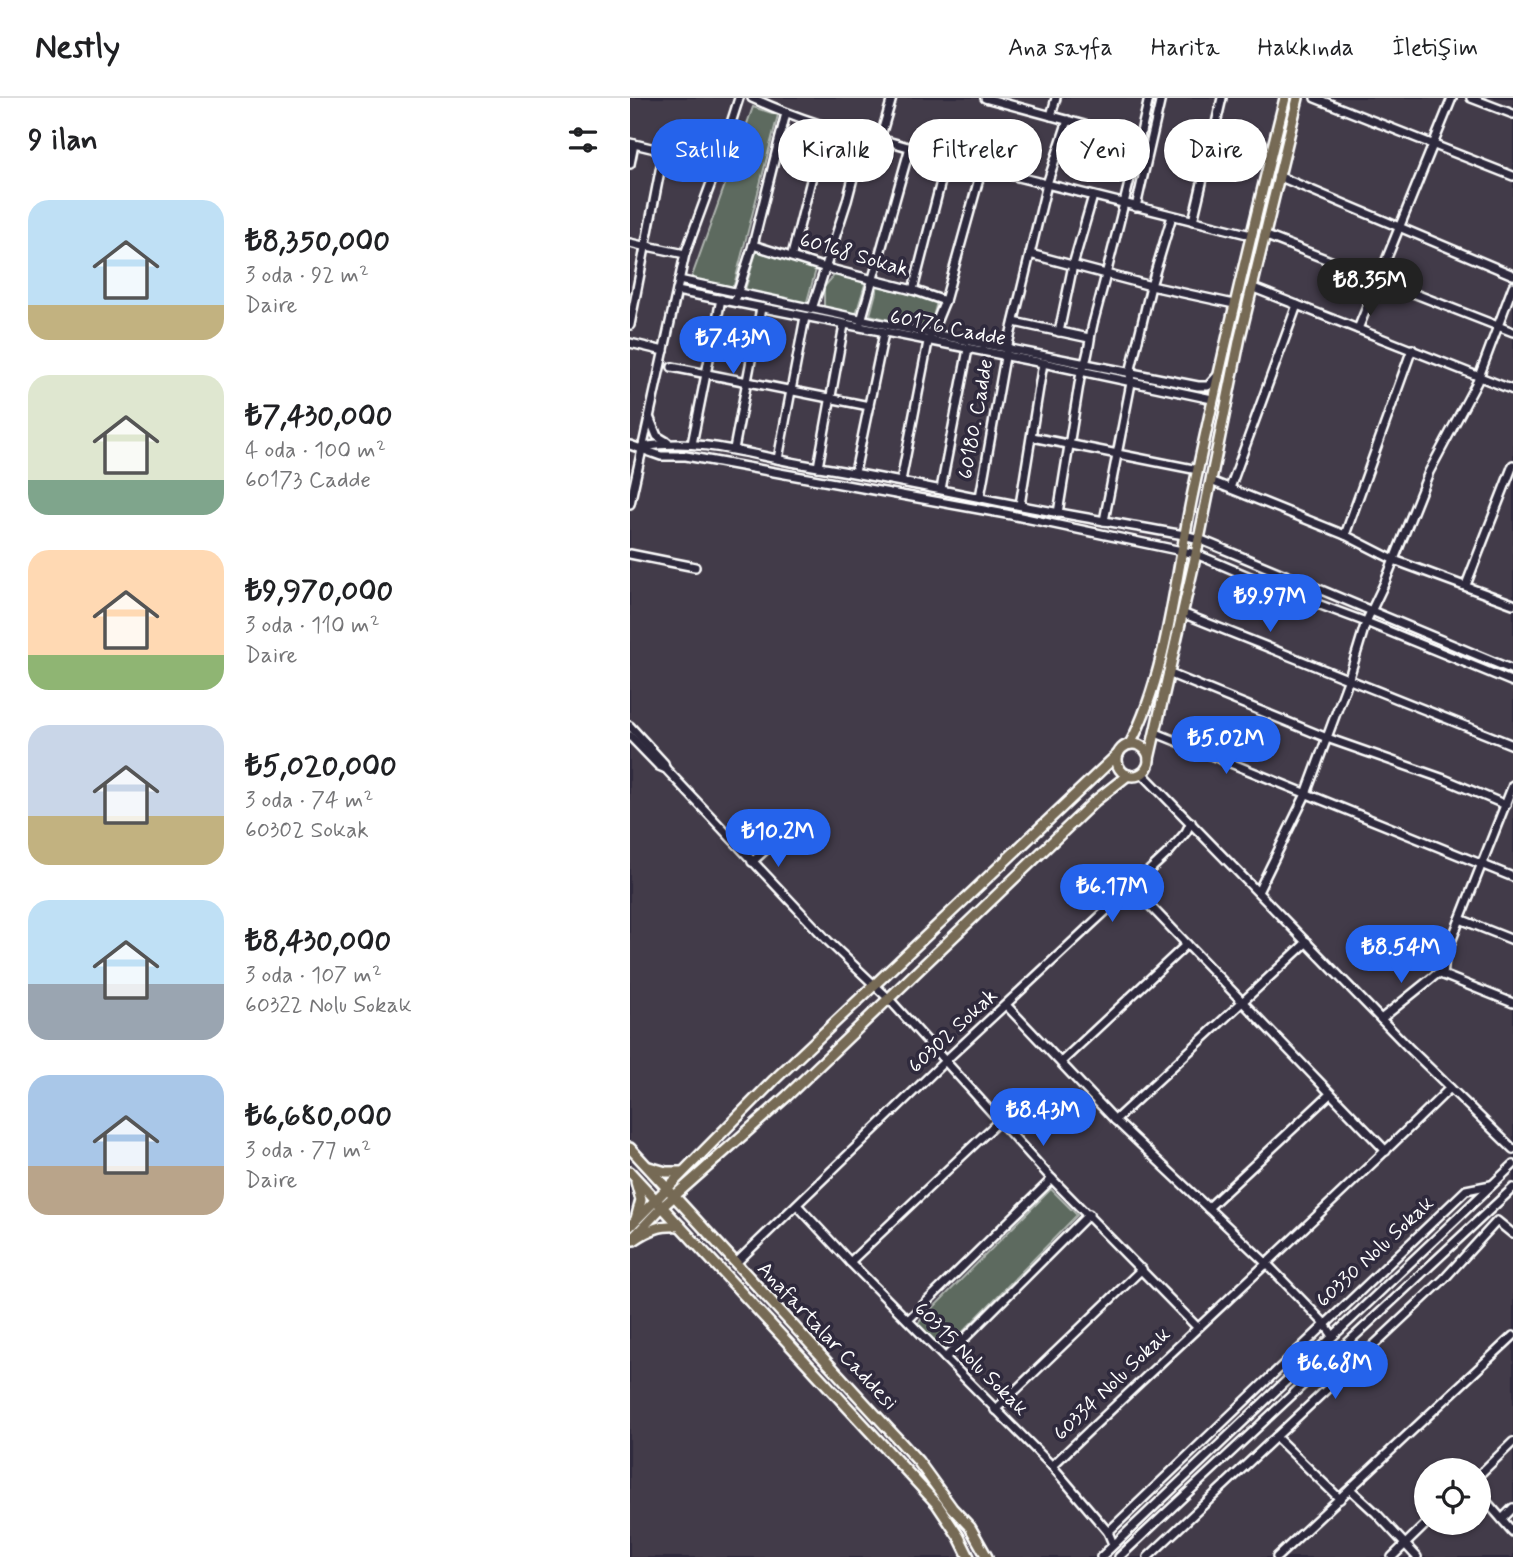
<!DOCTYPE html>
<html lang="tr">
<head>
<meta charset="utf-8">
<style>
	:root { --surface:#fff; --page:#f6f6f6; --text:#202124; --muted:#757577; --line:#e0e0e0; --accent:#2563eb }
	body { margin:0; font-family:Mynerve,sans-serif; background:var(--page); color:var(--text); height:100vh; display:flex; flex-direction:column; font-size:26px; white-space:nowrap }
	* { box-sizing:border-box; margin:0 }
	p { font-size:23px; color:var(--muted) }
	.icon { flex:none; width:38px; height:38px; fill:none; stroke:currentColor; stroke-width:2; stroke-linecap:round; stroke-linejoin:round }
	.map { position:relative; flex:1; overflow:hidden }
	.sheet { display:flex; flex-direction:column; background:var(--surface); width:630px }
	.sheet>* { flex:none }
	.banner { position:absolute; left:21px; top:21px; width:665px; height:63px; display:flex; gap:14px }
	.fabs { position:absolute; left:784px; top:1360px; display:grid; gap:14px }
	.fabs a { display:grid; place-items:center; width:77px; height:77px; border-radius:50%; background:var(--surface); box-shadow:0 2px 5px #0004; font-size:35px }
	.price { position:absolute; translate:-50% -60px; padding:0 16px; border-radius:24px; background:var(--accent); color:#fff; font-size:23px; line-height:46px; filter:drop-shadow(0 2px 4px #0008) }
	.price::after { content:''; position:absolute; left:50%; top:42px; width:21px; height:16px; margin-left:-10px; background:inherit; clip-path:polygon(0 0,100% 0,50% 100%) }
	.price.current { background:#222; color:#fff }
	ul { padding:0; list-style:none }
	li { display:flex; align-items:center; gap:21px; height:175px; padding:0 28px }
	li span { display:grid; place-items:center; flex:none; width:196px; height:140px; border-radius:21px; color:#555 }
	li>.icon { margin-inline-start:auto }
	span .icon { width:84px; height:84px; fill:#fffc; stroke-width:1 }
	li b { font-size:30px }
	h2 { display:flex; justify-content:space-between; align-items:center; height:84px; padding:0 28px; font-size:30px }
	.tag { padding:0 24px; border-radius:32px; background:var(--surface); box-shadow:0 2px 5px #0004; font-size:24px; line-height:63px }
	.tag.current { background:var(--accent); color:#fff }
	header { display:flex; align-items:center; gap:42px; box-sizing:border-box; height:98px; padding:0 35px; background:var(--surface); border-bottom:2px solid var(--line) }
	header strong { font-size:33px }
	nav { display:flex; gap:38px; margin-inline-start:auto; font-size:24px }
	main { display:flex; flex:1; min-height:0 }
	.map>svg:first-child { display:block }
	.built { fill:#433b48; fill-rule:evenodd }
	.green { fill:#5d6a5f; stroke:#aeb4af; stroke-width:2 }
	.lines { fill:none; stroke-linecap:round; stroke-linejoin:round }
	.minor-casing { stroke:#fff; stroke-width:12 }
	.major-casing { stroke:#fff; stroke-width:14 }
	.minor { stroke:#2f2a3d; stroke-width:7 }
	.major { stroke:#766a54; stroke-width:9 }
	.labels { text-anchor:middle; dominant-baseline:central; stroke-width:7; stroke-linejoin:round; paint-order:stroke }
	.street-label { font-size:21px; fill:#fff; stroke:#2f2a3d }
</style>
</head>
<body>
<header>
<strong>Nestly</strong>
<nav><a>Ana sayfa</a><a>Harita</a><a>Hakkında</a><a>İletişim</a></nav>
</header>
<main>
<section class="sheet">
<h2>9 ilan<svg class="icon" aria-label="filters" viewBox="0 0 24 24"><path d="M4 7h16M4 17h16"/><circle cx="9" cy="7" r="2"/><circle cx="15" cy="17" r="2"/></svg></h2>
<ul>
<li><span style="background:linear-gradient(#bfe0f5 75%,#c2b280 0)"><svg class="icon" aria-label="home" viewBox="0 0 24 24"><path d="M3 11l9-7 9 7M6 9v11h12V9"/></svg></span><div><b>₺8,350,000</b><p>3 oda · 92 m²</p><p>Daire</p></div></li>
<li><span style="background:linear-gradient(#dfe7d0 75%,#7fa58c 0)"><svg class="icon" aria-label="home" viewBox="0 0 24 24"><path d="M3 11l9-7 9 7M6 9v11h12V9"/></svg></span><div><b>₺7,430,000</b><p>4 oda · 100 m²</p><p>60173 Cadde</p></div></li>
<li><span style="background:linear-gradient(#ffd9b3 75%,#8fb573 0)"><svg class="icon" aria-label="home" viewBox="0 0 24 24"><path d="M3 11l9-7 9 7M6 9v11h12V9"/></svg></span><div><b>₺9,970,000</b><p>3 oda · 110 m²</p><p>Daire</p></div></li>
<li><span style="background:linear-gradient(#c9d6e8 65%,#c2b280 0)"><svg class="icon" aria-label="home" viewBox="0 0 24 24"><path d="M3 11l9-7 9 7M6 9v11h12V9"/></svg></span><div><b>₺5,020,000</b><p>3 oda · 74 m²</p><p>60302 Sokak</p></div></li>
<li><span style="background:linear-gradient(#bfe0f5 60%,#9aa5b1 0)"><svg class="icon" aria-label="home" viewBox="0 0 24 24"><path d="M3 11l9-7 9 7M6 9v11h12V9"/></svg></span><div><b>₺8,430,000</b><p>3 oda · 107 m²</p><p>60322 Nolu Sokak</p></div></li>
<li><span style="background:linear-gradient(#a9c7e8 65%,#b9a48a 0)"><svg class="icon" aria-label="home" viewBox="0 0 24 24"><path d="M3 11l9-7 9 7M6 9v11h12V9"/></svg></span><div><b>₺6,680,000</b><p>3 oda · 77 m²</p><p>Daire</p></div></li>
</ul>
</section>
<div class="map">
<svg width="883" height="1459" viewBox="0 0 883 1459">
	<rect width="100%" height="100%" fill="#2f2a3d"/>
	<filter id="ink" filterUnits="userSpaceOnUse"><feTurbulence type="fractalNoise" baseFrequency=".0143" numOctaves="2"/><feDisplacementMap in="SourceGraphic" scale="14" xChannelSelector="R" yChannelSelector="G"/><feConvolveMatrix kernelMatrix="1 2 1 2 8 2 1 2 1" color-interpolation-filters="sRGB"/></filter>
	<g filter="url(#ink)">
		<path class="built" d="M0 0H883V1459H0ZM796 1372H849V1424H796Z"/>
		<g class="green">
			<path d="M123 9 148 17 103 191 61 181Z"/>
			<path d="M127 151 187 168 176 207 115 192Z"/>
			<path d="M206 175 236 183 226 216 194 211V189Z"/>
			<path d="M248 187 307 204 303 219 291 230 240 217Z"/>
			<path d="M421 1091 447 1117 313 1254 286 1227Z"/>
		</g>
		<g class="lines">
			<defs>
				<g id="minor">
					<path d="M122 0C162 18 206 34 250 41L352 70 621 137"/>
					<path d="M355 0 510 42"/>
					<path d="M685 0 883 78"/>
					<path d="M841 0 883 16"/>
					<path d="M421 18 426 0"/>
					<path d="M250 41 262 0"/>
					<path d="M0 45 88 66"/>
					<path d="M0 66 4 46"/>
					<path d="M648 78 883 177"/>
					<path d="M506 109 531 0"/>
					<path d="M563 123 592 0"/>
					<path d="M634 137 883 234"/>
					<path d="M0 145 17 149"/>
					<path d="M123 147 196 170 283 192 315 203"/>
					<path d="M17 148 55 156"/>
					<path d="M400 156 521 188 604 206"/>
					<path d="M162 157 195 27"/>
					<path d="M49 182 253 226 568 288H578L587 278"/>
					<path d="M621 189 883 292"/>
					<path d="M283 192 317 60"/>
					<path d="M47 193 413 265 582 301"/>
					<path d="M106 200 123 147 156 15"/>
					<path d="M182 211 217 103 234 38"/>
					<path d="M231 223 280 49"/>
					<path d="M384 224 459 240"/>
					<path d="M0 227 34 52"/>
					<path d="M728 231 822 0"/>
					<path d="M429 234 443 167 463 98"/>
					<path d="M0 245 34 253"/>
					<path d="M42 269 239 308"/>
					<path d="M20 321 27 338 37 344"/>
					<path d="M402 339 568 372"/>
					<path d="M62 346 91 201"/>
					<path d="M0 347 31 358H56L376 416 566 456 658 495 736 524 883 584"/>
					<path d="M12 349C75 338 128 360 189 369 250 379 311 392 371 404 432 416 493 426 554 437L569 441 883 572"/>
					<path d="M104 351 131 210"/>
					<path d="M148 361 175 219"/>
					<path d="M188 369 214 227"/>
					<path d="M225 374 254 235"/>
					<path d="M271 383 298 244 315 203 352 70"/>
					<path d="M581 383 715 437 764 462 883 506"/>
					<path d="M600 390 667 207"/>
					<path d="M311 391 338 251"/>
					<path d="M350 399 375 259 417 86 438 22"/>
					<path d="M0 406 55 156 88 66 109 0"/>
					<path d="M390 407 413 265"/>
					<path d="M428 415 451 274C460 259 459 238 464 222 484 148 502 74 519 0"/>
					<path d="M474 423 501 285 500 275 521 188 542 118"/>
					<path d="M715 437 782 251"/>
					<path d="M0 456 65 469"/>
					<path d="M836 487 883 367"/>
					<path d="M552 515 883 647"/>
					<path d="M538 575 697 640 814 681 876 707"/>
					<path d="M0 628 34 665 35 670"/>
					<path d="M526 635 883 779"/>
					<path d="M0 638 29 668 36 671 198 843 259 901 422 1081 567 1229"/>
					<path d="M512 675 778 949 883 1051"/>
					<path d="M122 764 164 726"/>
					<path d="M502 789 756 1053"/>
					<path d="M628 794 676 696 718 583 736 524 755 484 799 374 847 284 883 188"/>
					<path d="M830 821 883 842"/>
					<path d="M813 877 815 859 883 687"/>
					<path d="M376 907 485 1022 637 1166 694 1225 703 1238"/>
					<path d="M751 921 808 875 883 905"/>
					<path d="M431 964 557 846"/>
					<path d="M485 1022 677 844"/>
					<path d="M167 1107 220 1164 422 1368 478 1434 483 1446"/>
					<path d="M578 1110 700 996"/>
					<path d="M220 1164 369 1023"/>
					<path d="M106 1165 315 963 539 754 556 734 561 724"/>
					<path d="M278 1222 422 1081"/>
					<path d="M315 1260 459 1116"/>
					<path d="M365 1312 512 1171"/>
					<path d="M646 1339 710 1401"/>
					<path d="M422 1368C554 1241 690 1118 820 990"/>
					<path d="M849 1377 883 1344"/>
					<path d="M720 1391 746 1415 787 1459"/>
					<path d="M849 1395 883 1434"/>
					<path d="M872 1421 883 1410"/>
					<path d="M478 1434 836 1092 861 1087"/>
					<path d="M471 1459 883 1067"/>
					<path d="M489 1459 883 1090"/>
					<path d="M518 1459 814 1181 867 1123 883 1136"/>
					<path d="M647 1459 883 1238"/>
					<path d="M762 1459 798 1424"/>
				</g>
				<g id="major">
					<circle cx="503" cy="662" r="16"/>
					<path d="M500 646C537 577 546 476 562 399 590 265 622 133 655 0"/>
					<path d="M519 661 566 456 610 239 668 0"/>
					<path d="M0 1050 288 1363 322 1410 340 1429 357 1459"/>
					<path d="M19 1069 36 1074H52"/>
					<path d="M0 1074 307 1406 329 1439 339 1459"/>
					<path d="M6 1084 11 1102 6 1121"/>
					<path d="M0 1128 144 982 488 656"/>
					<path d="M4 1142C20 1131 30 1127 50 1128"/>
					<path d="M0 1143 32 1109 157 998 465 703 498 677"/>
				</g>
			</defs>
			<use href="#minor" class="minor-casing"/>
			<use href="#major" class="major-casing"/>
			<use href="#minor" class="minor"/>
			<use href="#major" class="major"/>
		</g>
	</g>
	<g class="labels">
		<g class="street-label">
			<text transform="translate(224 157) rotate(16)">60168 Sokak</text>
			<text transform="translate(318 230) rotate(11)">60176 Cadde</text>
			<text transform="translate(346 321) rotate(-80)">60180. Cadde</text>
			<text transform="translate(323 933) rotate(-43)">60302 Sokak</text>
			<text transform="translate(745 1154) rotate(-43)">60330 Nolu Sokak</text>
			<text transform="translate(197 1238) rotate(47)">Anafartalar Caddesi</text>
			<text transform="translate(341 1261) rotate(45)">60315 Nolu Sokak</text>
			<text transform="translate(482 1286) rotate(-44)">60334 Nolu Sokak</text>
		</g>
	</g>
</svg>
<div class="fabs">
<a><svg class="icon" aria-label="locate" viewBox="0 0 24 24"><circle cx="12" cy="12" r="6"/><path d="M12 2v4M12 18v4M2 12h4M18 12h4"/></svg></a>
</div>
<b class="price current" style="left:740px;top:220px">₺8.35M</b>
<b class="price" style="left:103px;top:278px">₺7.43M</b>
<b class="price" style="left:640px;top:536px">₺9.97M</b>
<b class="price" style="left:596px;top:678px">₺5.02M</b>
<b class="price" style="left:148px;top:771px">₺10.2M</b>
<b class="price" style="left:482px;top:826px">₺6.17M</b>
<b class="price" style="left:771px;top:887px">₺8.54M</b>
<b class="price" style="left:413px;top:1050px">₺8.43M</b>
<b class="price" style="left:705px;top:1303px">₺6.68M</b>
<div class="banner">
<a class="tag current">Satılık</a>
<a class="tag">Kiralık</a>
<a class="tag">Filtreler</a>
<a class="tag">Yeni</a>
<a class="tag">Daire</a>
</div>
</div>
</main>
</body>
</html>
